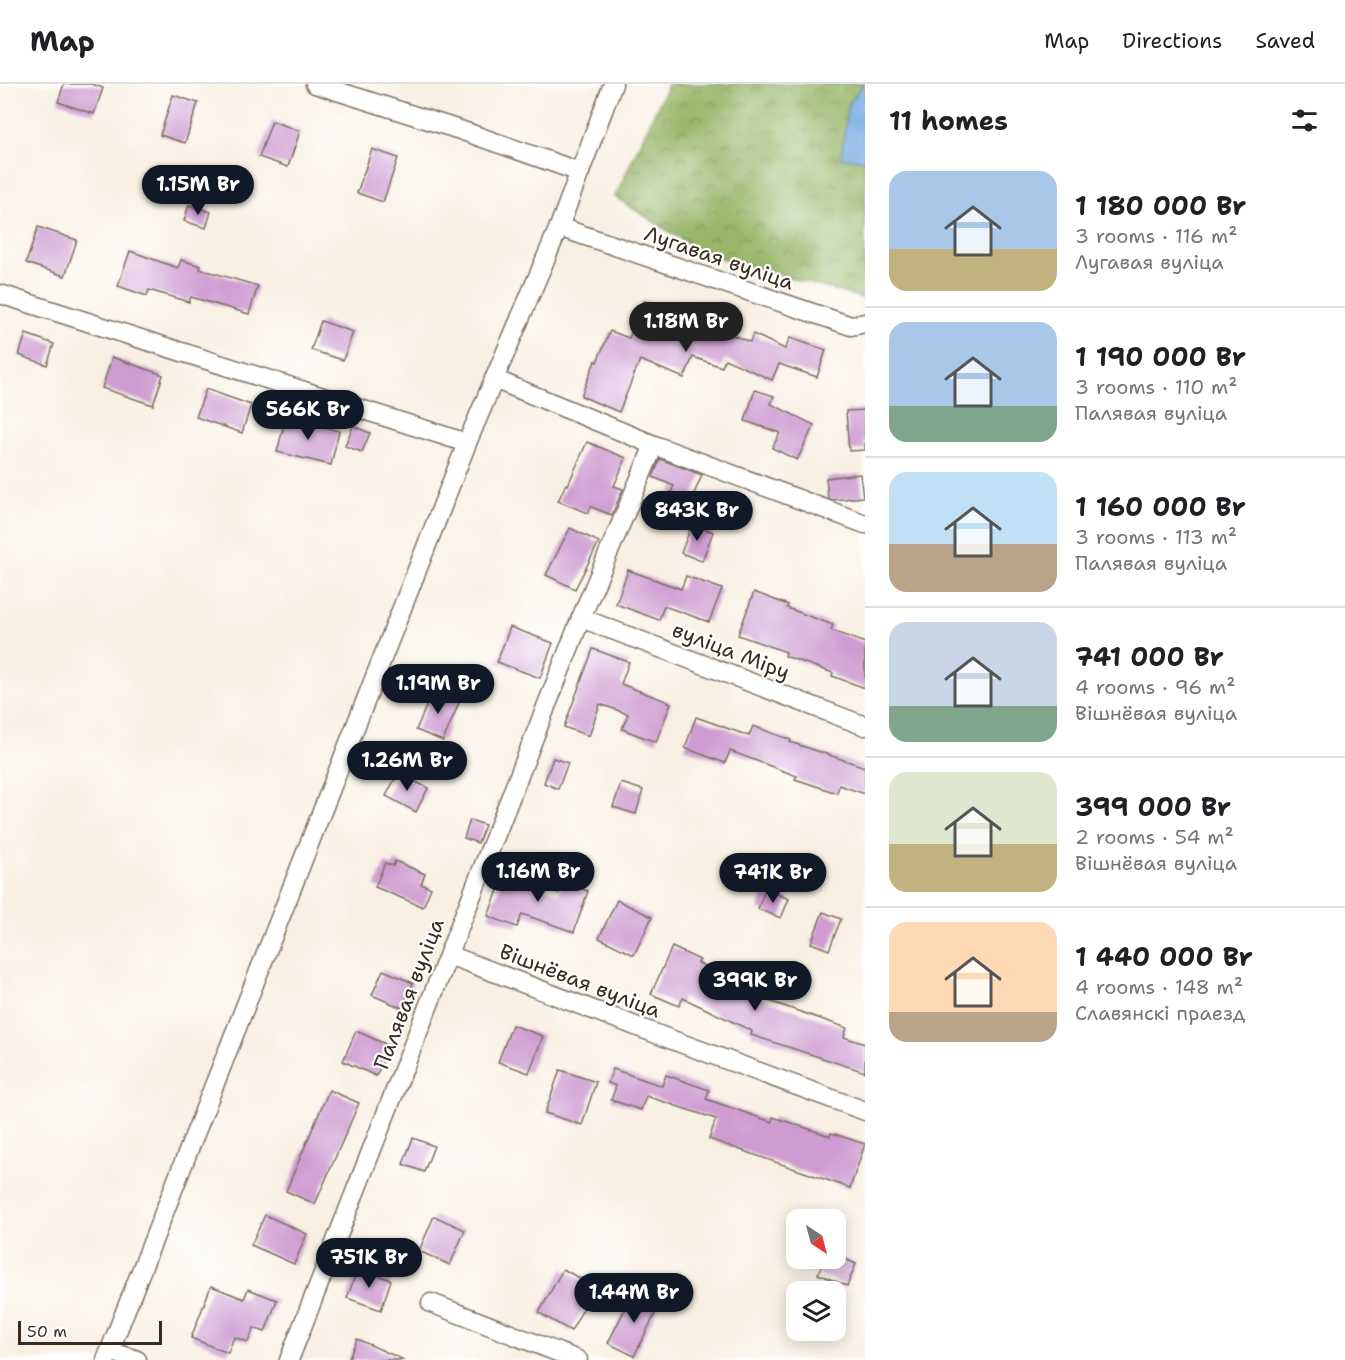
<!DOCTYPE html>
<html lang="en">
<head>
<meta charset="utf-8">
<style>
	:root { --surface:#fff; --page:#f6f6f6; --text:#202124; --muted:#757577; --line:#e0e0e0; --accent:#111827 }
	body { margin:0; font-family:"Shantell Sans",sans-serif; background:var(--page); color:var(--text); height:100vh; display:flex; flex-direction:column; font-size:22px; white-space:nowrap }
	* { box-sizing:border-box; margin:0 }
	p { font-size:20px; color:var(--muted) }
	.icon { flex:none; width:33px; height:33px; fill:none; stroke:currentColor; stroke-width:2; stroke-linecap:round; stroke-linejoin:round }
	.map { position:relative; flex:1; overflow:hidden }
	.details { display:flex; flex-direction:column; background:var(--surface); width:480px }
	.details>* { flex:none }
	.needle { width:39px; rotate:144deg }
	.fabs { position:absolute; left:786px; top:1125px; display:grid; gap:12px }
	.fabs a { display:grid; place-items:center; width:60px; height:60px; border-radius:12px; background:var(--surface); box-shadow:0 3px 15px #0003; font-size:30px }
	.scale { position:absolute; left:18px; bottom:15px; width:144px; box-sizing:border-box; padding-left:6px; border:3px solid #3b2a1e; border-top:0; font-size:16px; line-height:21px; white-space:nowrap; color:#3b2a1e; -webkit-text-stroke:4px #fff; paint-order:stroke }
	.price { position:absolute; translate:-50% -51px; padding:0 14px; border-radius:21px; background:var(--accent); color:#fff; font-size:20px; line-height:39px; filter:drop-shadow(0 2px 3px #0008) }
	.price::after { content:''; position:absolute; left:50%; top:36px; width:18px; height:14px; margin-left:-9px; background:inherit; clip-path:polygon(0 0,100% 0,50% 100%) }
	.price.selected { background:#222; color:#fff }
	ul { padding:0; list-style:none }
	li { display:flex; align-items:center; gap:18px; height:150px; padding:0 24px }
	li+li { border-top:2px solid var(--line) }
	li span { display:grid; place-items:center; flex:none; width:168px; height:120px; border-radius:18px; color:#555 }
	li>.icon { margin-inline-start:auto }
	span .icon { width:72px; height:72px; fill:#fffc; stroke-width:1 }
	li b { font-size:26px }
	h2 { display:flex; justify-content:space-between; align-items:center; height:72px; padding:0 24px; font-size:26px }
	header { display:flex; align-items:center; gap:36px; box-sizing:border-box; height:84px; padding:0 30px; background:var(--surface); border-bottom:2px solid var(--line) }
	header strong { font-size:28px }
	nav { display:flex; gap:33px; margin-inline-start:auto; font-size:21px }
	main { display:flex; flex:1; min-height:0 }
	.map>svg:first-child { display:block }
	.forest { fill:url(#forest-crowns); stroke:#6a7044; stroke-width:1.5 }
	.water { fill:#76abe3; stroke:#586a80; stroke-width:1.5 }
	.building { fill:#ce9cd1 }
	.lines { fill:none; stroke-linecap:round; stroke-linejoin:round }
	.street-casing { stroke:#7d6f63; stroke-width:21 }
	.street { stroke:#fff; stroke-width:18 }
	.labels { text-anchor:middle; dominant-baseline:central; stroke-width:4.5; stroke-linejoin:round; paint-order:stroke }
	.street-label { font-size:21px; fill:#3b2a1e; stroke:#fff }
</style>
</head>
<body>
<header>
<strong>Map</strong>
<nav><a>Map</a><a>Directions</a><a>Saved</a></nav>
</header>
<main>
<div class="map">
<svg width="865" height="1276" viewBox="0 0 865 1276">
	<defs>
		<pattern id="forest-crowns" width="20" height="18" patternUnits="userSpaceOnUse" patternTransform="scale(1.5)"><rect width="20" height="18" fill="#98b76a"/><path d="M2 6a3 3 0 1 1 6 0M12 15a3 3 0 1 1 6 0" fill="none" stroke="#7d9557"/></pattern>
	</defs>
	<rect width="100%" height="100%" fill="#fff"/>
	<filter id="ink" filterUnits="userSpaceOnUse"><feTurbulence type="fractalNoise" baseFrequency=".0167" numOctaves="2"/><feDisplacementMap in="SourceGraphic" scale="12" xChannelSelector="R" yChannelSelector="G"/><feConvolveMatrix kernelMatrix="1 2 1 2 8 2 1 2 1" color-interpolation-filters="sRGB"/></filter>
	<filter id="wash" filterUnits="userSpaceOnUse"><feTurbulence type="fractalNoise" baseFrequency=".008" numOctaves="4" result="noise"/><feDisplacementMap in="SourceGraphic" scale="24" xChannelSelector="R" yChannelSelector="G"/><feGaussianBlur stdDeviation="1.35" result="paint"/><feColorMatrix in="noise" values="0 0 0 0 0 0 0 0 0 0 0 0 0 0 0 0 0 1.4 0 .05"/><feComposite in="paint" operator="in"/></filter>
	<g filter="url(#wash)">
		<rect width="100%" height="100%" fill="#f8f0e2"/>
		<path class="forest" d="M668 0H865V215L703 169 615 113Z"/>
		<path class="water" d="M863 0H865V76L841 74 848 21Z"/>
		<g id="blocks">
			<g class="building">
				<path d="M64 0H92L103 4 94 30 58 18Z"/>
				<path d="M173 11 198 19 185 59 160 51Z"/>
				<path d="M272 37 300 47 288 83 259 73Z"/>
				<path d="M372 65 398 74 383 118 357 109Z"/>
				<path d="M189 121 211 128 206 144 184 137Z"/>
				<path d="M38 143 77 156 65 192 26 179Z"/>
				<path d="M130 167 178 184 181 176 201 182 200 185 258 202 249 230 191 213 189 218 149 206 147 212 118 202Z"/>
				<path d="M644 217 750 258 753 250 785 265 790 254 826 266 817 293 779 280 772 296 725 275 722 283 693 273 684 294 640 276 619 328 581 312 595 277 597 278 610 247 629 254Z"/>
				<path d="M321 237 353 248 343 276 311 266Z"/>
				<path d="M26 250 54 260 47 281 19 271Z"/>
				<path d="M112 273 163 291 153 321 102 304Z"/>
				<path d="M206 305 251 321 242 349 196 333Z"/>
				<path d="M755 306 774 312 771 320 814 341 797 376 772 364 780 349 745 337Z"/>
				<path d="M865 326V366L849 367 846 327Z"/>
				<path d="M286 333 339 347 331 381 277 368Z"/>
				<path d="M353 342 370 349 362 368 345 362Z"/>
				<path d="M587 358 626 374 614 402 623 405 612 431 591 423 588 429 558 417 566 400 568 401Z"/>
				<path d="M660 375 702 391 686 428 666 420 674 402 653 393Z"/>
				<path d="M860 390 863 413 832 416 828 414 826 394Z"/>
				<path d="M692 440 713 448 702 477 681 469Z"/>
				<path d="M570 444 599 458 575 505 546 491Z"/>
				<path d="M628 486 681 505 686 492 722 505 709 538 664 522 659 536 616 520Z"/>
				<path d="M754 508 788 521 787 524 833 541 831 546 865 559V604L832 592 833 589 785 572 786 568 738 551Z"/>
				<path d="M510 543 553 559 540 594 497 578Z"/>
				<path d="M593 565 629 578 621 600 671 619 656 658 622 645 628 630 600 620 589 652 564 643Z"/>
				<path d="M433 606 460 616 443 657 416 646Z"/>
				<path d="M696 633 749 652 753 642 791 656 790 658 865 683V710L839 701 837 709 795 695 797 692 730 667 725 679 685 664Z"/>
				<path d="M553 674 568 679 558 705 544 699Z"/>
				<path d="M398 689 428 704 416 728 386 712Z"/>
				<path d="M621 699 643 706 636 730 613 723Z"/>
				<path d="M470 736 485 741 478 759 464 754Z"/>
				<path d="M395 777 425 790 421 800 431 804 423 823 375 803 385 779 393 782Z"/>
				<path d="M505 788 559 809 563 798 588 807 574 848 522 830 517 843 488 832Z"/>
				<path d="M765 805 789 815 781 834 758 825Z"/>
				<path d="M617 816 652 833 634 871 599 854Z"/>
				<path d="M823 828 841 835 829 866 811 859Z"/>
				<path d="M672 863 700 876 698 879 746 901 743 908 847 944 844 953 865 960V988L751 951 752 947 683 914 679 922 651 910Z"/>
				<path d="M383 886 413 899 402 924 372 911Z"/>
				<path d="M512 941 543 952 529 989 498 978Z"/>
				<path d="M356 947 390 962 376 992 343 977Z"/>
				<path d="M613 985 662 1002 666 991 709 1006 706 1015 772 1038 773 1033 830 1052 831 1049 865 1060 850 1104 709 1055 716 1035 646 1012 641 1026 611 1016 616 1002 608 999Z"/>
				<path d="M560 986 596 998 582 1041 545 1029Z"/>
				<path d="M329 1006 359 1019 315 1120 286 1107Z"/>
				<path d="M413 1054 434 1062 424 1088 403 1080Z"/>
				<path d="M265 1131 307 1150 294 1180 251 1161Z"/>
				<path d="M434 1132 465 1146 450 1181 419 1167Z"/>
				<path d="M825 1174H843L856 1180 847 1202 818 1190Z"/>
				<path d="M358 1184 391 1196 381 1226 347 1214Z"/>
				<path d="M563 1185 595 1203 571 1247 539 1229Z"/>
				<path d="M211 1202 244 1215 248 1205 277 1216 265 1248 254 1244 248 1258 234 1253 228 1269 191 1254Z"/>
				<path d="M634 1207 660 1220 634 1272 608 1259Z"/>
				<path d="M357 1255 404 1276H348Z"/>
			</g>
		</g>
	</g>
	<g filter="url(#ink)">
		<use href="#blocks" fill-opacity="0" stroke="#7d6f63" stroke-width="1.5"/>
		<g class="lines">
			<defs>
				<g id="street">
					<path d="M315 0 463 47 580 88"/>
					<path d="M559 143 851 242 865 239"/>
					<path d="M0 210 467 359"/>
					<path d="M494 295 654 361 865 440"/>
					<path d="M581 534 865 642"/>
					<path d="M449 871 667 954 865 1027"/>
					<path d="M431 1219 578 1276"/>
					<path d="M110 1267 137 1276"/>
					<path d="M106 1276 467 359 559 143 613 0"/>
					<path d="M289 1276 581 534 654 361"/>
				</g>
			</defs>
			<use href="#street" class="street-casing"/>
			<use href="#street" class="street"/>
		</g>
	</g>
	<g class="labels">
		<g class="street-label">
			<text transform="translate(719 174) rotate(19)">Лугавая вуліца</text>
			<text transform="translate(731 567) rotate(21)">вуліца Міру</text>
			<text transform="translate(580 897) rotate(21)">Вішнёвая вуліца</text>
			<text transform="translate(409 910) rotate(-69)">Палявая вуліца</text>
		</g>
	</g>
</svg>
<div class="fabs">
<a><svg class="needle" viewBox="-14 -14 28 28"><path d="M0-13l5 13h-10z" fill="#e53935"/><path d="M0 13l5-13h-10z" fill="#757577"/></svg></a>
<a><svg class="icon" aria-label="layers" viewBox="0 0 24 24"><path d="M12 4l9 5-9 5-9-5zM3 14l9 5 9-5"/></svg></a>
</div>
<div class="scale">50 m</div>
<b class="price" style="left:198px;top:132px">1.15M Br</b>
<b class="price selected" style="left:686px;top:269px">1.18M Br</b>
<b class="price" style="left:308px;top:357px">566K Br</b>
<b class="price" style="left:697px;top:458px">843K Br</b>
<b class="price" style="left:438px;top:631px">1.19M Br</b>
<b class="price" style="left:407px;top:708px">1.26M Br</b>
<b class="price" style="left:538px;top:819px">1.16M Br</b>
<b class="price" style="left:773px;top:820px">741K Br</b>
<b class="price" style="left:755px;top:928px">399K Br</b>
<b class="price" style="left:369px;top:1205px">751K Br</b>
<b class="price" style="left:634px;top:1240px">1.44M Br</b>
</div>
<section class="details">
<h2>11 homes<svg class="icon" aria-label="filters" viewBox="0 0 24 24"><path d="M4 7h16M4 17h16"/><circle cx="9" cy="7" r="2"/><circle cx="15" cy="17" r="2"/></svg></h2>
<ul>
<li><span style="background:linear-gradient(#a9c7e8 65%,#c2b280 0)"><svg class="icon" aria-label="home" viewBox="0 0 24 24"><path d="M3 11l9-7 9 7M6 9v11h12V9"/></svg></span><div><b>1 180 000 Br</b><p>3 rooms · 116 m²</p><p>Лугавая вуліца</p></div></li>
<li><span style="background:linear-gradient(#a9c7e8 70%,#7fa58c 0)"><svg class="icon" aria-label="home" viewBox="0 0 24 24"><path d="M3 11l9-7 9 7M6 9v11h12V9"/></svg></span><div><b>1 190 000 Br</b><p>3 rooms · 110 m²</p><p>Палявая вуліца</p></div></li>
<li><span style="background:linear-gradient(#bfe0f5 60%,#b9a48a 0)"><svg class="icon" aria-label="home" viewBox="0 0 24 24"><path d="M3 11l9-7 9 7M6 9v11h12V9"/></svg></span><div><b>1 160 000 Br</b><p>3 rooms · 113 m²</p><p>Палявая вуліца</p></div></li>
<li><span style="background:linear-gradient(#c9d6e8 70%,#7fa58c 0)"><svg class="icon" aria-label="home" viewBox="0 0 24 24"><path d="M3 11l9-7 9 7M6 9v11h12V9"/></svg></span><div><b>741 000 Br</b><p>4 rooms · 96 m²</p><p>Вішнёвая вуліца</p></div></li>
<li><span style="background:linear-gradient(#dfe7d0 60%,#c2b280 0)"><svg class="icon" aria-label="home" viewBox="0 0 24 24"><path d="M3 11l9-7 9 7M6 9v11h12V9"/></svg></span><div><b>399 000 Br</b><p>2 rooms · 54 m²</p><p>Вішнёвая вуліца</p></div></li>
<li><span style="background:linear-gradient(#ffd9b3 75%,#b9a48a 0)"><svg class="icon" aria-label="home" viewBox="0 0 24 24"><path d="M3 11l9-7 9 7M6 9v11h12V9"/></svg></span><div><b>1 440 000 Br</b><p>4 rooms · 148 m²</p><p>Славянскі праезд</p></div></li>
</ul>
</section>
</main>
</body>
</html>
